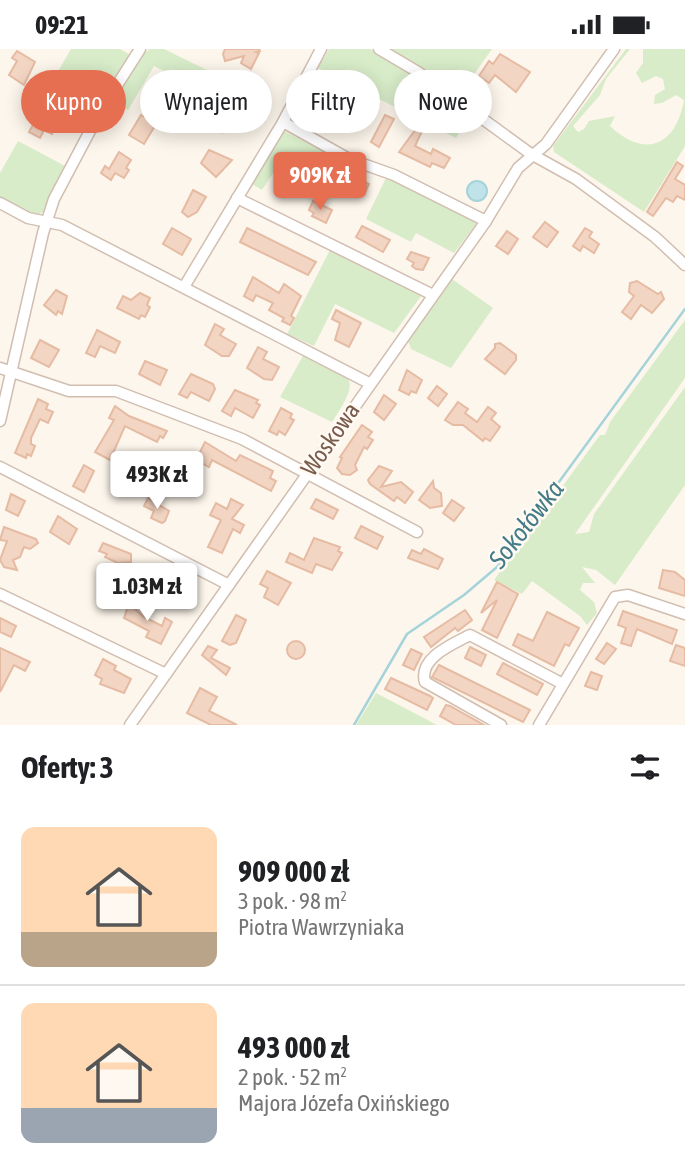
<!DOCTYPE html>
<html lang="pl">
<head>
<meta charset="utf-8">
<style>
	:root { --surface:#fff; --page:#f2f2f2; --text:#202124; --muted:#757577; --line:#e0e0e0; --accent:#e76f51 }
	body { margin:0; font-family:"Asap Condensed",sans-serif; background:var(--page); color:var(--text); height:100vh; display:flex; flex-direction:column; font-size:26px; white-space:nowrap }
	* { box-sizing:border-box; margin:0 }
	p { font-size:23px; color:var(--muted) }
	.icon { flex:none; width:38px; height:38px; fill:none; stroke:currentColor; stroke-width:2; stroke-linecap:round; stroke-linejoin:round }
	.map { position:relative; height:676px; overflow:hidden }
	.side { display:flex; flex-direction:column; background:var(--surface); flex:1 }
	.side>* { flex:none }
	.banner { position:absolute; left:21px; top:21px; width:644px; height:63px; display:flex; gap:14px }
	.price { position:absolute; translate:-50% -60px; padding:0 16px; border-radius:7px; background:#fff; color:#222; font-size:23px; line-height:46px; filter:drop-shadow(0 2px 4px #0008) }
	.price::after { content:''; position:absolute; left:50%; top:42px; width:21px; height:16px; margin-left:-10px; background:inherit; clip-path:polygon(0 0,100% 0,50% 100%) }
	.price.selected { background:var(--accent); color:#fff }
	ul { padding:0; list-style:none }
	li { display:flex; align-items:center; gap:21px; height:175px; padding:0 21px }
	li+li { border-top:2px solid var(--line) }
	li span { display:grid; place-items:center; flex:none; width:196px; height:140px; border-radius:14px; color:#555 }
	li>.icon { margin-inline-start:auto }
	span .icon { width:84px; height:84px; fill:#fffc; stroke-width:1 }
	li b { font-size:30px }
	h2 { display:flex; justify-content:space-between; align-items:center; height:84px; padding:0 21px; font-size:30px }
	.tag { padding:0 24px; border-radius:32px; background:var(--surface); box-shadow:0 4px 18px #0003; font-size:24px; line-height:63px }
	.tag.selected { background:var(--accent); color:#fff }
	.status { display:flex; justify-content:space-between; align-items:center; height:49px; padding:0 35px; background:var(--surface); direction:ltr }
	.status svg { height:19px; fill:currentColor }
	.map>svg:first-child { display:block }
	.green { fill:#d8ecc9 }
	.water { fill:#bfe3e8; stroke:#a5d3da; stroke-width:2 }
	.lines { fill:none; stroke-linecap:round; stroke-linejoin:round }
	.stream { stroke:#a5d3da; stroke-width:2.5 }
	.building { fill:#f3d5c3; stroke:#e6bba3; stroke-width:2 }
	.minor-casing { stroke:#d1beb0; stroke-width:13 }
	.minor { stroke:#fff; stroke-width:10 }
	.labels { text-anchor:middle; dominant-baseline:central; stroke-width:5; stroke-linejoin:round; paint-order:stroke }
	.street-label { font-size:24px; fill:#7a5c4d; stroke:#fffaf3 }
	.water-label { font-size:26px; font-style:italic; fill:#437c86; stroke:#fffaf3 }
</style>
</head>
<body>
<div class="status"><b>09:21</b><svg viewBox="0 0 49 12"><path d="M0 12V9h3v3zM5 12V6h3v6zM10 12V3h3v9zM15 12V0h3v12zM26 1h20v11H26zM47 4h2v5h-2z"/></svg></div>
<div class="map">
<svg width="685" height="676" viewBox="0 0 685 676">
	<rect width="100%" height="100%" fill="#fdf6ec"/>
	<g class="green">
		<path d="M71 0H120L132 7 86 79 39 55Z"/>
		<path d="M150 0H164L219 27 209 44 154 17 128 61 114 52 113 47 141 6Z"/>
		<path d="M329 0H370L415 26 468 68 456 89 318 19Z"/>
		<path d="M387 0H492L460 45Z"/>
		<path d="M626 0H630L606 30 600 46 573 77 578 83 584 80 589 72 615 67 610 77C645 110 676 97 684 51L676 46 662 54 654 55 655 46 665 40 663 30 656 27 642 34 636 24 643 14V0H685V97L644 163 554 103 553 97Z"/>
		<path d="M284 82 328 104 309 143 273 124 262 141 252 135Z"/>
		<path d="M18 92 67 118 45 162 37 166 0 148V124Z"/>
		<path d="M390 128 474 171 476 175 454 204 416 184 411 193 366 170 386 129Z"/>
		<path d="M331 199 420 244 421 247 394 284 335 255 314 297 287 285Z"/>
		<path d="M452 230 493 259 451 319 411 300 408 292Z"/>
		<path d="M685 271V329L575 485 589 483 594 465 685 338V436L615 536 596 521 582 518 595 534H583L580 541 594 553 597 564 587 576 580 567 532 532 522 545 494 531 600 386H605L610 373Z"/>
		<path d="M304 305C350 326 365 325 332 373L280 348Z"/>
		<path d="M376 644 437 676H356Z"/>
	</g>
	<circle class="water" cx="477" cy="142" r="10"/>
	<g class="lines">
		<path class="stream" d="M354 676 407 585 464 546 497 518 685 260"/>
	</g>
	<g class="building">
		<path d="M225 0H259L260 2 256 3 259 4 251 20 241 14 244 7 225 12 223 5Z"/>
		<path d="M17 2 35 13 24 36 9 26 17 12 12 9Z"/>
		<path d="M500 5 530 23 516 43 495 26 489 34 479 27 489 12 493 15Z"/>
		<path d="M326 34 351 42 347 56 343 59 328 55 331 49 321 44Z"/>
		<path d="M214 54 231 65 223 72 222 83 207 74Z"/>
		<path d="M39 65 57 74 52 85 44 81 40 89 29 83Z"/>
		<path d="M141 66 156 75 144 95 129 86Z"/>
		<path d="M385 66 394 70 379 98 371 93Z"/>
		<path d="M416 80 422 82 415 97 431 105 433 100 450 109 444 119 432 114 430 118 399 103Z"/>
		<path d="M209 101 232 111 216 128 201 114Z"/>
		<path d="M119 103 131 111 126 119 129 121 124 129 115 124 111 131 101 124 105 117 109 120Z"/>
		<path d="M677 113 683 117 675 130 685 136V151L677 147 673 153 666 149 653 167 647 163Z"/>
		<path d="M326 116 369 135 365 143 360 140 356 148 322 133 325 129 320 127Z"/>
		<path d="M193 141 206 148 197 163 188 168 182 163Z"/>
		<path d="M313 152 332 161 326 174 312 167 314 164 309 161Z"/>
		<path d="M545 173 558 183 547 198 533 188Z"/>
		<path d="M362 177 390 191 383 203 356 188Z"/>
		<path d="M172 179 191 190 182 206 163 195Z"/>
		<path d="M247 179 316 213 308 226 240 193Z"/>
		<path d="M585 179 592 183 589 188 599 195 594 204 583 197 580 202 573 197Z"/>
		<path d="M507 182 518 190 508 205 496 197Z"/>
		<path d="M411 203 429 209 423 221 416 220 412 217 414 214 407 210Z"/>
		<path d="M253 228 279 244 284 235 301 247 291 267 294 269 290 276 282 272 284 269 269 261 273 254 256 246 253 252 244 247Z"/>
		<path d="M637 232 658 245 661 243 664 250 652 264 641 256 631 270 622 263 634 247 629 243 630 234Z"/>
		<path d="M56 241 67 247 62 265 58 262 56 266 44 256Z"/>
		<path d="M140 244 150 249 147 256 150 258 145 268 141 266 139 270 117 259 123 247 131 251Z"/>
		<path d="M336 261 361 274 349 298 335 291 340 274 332 270Z"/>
		<path d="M215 275 224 280 220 286 236 295 229 307H222L205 296Z"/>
		<path d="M97 281 120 293 115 304 100 297 95 308 86 304Z"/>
		<path d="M40 291 59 301 49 318 31 309Z"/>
		<path d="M500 294 516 306V311L505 325 485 310 495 299V295Z"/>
		<path d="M258 298 267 303 263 310 279 318 272 331 264 330 247 319Z"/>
		<path d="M145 312 167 321 160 336 139 325Z"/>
		<path d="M407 321 422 331 416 344 411 342 409 346 399 341Z"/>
		<path d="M191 325 213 335 215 340 209 352 191 343 187 349 179 345Z"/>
		<path d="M437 337 447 345 438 357 428 349Z"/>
		<path d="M235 341 258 351 256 354 260 356 253 369 235 359 231 367 222 362Z"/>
		<path d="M384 346 396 355 384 371 374 363Z"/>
		<path d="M38 350 48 355 46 360 53 363 48 374 40 370 31 389V395L35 397 31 407 27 405 26 409 15 404Z"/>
		<path d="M458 353 468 360 465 364 477 373 488 358 496 364 491 370 500 378 490 392 485 389 483 392 463 376H453L445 371Z"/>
		<path d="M115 357 129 367 167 382 163 389 160 387 157 393 125 377 110 411 95 403 114 371 109 369Z"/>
		<path d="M281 359 292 365 290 369 294 371 285 386 279 382 277 386 269 382Z"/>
		<path d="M362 376 372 383 368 388 373 391 367 400 364 398 355 416 357 421 350 426 342 425 337 419 342 409 340 408Z"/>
		<path d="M205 393 236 412 240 406 273 422 270 429 276 432 271 442 212 411 209 418 200 413 197 409Z"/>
		<path d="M171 414 180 419 173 440 159 433Z"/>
		<path d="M84 416 94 422 84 443 73 437Z"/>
		<path d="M379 417 392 422 381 438 401 433 413 443 405 454 397 448 394 452 370 435 368 431Z"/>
		<path d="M433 432 434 439 441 444 442 457 430 459 419 451Z"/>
		<path d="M11 445 25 452 18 467 6 461Z"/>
		<path d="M148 449 169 462 165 472 162 474 151 469 154 462 144 457Z"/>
		<path d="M231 450 243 456 232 470 244 476 240 484 233 480 222 504 208 498 221 471 210 466 216 454 227 460Z"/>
		<path d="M316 450 338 461 333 470 311 459Z"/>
		<path d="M452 451 464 459 454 472 443 464Z"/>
		<path d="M58 467 77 480 69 495 50 483Z"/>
		<path d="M361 477 383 488 377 500 355 489Z"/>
		<path d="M4 478 36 490 38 494 30 500 24 498 20 508 13 511 17 521 4 518 0 511 7 492 0 491Z"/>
		<path d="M314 489 340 498 338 502 342 504 332 521 316 515 312 524 286 513 290 504 304 511Z"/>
		<path d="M103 494 131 505V513L118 514 105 508 107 505 99 502Z"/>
		<path d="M424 500 443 510 438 520 408 509 412 501 421 505Z"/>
		<path d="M150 517 175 528 168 542 145 527Z"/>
		<path d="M663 521 675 523 685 531V547L659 539Z"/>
		<path d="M267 522 291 534 278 556 264 548 268 539 260 535Z"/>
		<path d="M497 533 518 545 497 589 482 581 497 551 481 564Z"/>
		<path d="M131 548 139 552 135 560 144 568 162 577 165 569 172 573 161 595 146 588 149 582 124 569Z"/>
		<path d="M465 561 472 571 458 582 455 579 431 598 424 588Z"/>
		<path d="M623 562 677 581 672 595 637 580 631 597 621 594 626 579 618 576Z"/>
		<path d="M547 563 579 579 569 597 565 595 554 617 513 596 518 585 533 592Z"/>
		<path d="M236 566 246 571 236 594 230 596 222 592Z"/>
		<path d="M0 569 16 577 11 588 0 583Z"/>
		<circle cx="296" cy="601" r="9"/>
		<path d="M607 594 616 600 604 615 596 610Z"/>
		<path d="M676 596 685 599V617L670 612Z"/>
		<path d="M208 597 217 601 211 609 230 619 226 626 202 606Z"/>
		<path d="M470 598 486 606 481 617 465 609Z"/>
		<path d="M0 599 30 613 25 622 14 616 0 643Z"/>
		<path d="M411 600 422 605 414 621 403 616Z"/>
		<path d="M103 610 116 617 114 621 131 630 124 644 100 635 102 630 95 626Z"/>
		<path d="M503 614 543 635 537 646 497 625Z"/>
		<path d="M439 616 530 661 523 673 432 628Z"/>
		<path d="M591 623 602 627 597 641 585 637Z"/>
		<path d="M391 629 430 647 433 649 427 661 385 640Z"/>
		<path d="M200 639 217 648 209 662 237 676H211L187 664Z"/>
		<path d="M446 656 450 657 484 676H456L440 667Z"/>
	</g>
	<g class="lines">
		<defs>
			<g id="minor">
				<path d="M379 0 418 23 531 105 576 130 655 188 685 216"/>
				<path d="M283 73 349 110 394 126 486 172"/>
				<path d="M237 149 431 245"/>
				<path d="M0 154 28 169 62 176 369 334"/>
				<path d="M184 238 283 73 321 0"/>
				<path d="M0 319 69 342H116L242 390 417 483"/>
				<path d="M0 372 43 184 54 150 100 63 140 0"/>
				<path d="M0 418 229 536"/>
				<path d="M0 545 166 625"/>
				<path d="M130 676 486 172 518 119 546 95 614 0"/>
				<path d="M501 676 425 633C418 609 453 595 470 586L563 635"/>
				<path d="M539 676 615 548 628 546 685 565"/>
			</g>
		</defs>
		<use href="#minor" class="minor-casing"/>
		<use href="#minor" class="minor"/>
	</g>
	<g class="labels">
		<g class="street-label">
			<text transform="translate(330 390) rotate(-55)">Woskowa</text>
		</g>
		<g class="water-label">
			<text transform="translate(526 475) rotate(-52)">Sokołówka</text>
		</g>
	</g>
</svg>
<b class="price selected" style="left:320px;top:163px">909K zł</b>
<b class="price" style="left:157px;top:462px">493K zł</b>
<b class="price" style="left:147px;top:574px">1.03M zł</b>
<div class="banner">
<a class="tag selected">Kupno</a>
<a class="tag">Wynajem</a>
<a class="tag">Filtry</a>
<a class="tag">Nowe</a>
</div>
</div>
<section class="side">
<h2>Oferty: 3<svg class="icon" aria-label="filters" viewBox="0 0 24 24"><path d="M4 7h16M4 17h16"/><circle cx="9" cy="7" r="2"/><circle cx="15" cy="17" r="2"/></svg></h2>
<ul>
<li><span style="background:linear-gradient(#ffd9b3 75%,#b9a48a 0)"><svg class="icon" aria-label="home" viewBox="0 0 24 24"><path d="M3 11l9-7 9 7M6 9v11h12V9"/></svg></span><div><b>909 000 zł</b><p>3 pok. · 98 m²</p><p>Piotra Wawrzyniaka</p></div></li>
<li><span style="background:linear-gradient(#ffd9b3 75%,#9aa5b1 0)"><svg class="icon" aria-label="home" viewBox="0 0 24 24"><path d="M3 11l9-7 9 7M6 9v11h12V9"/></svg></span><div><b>493 000 zł</b><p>2 pok. · 52 m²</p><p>Majora Józefa Oxińskiego</p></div></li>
</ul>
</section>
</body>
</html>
